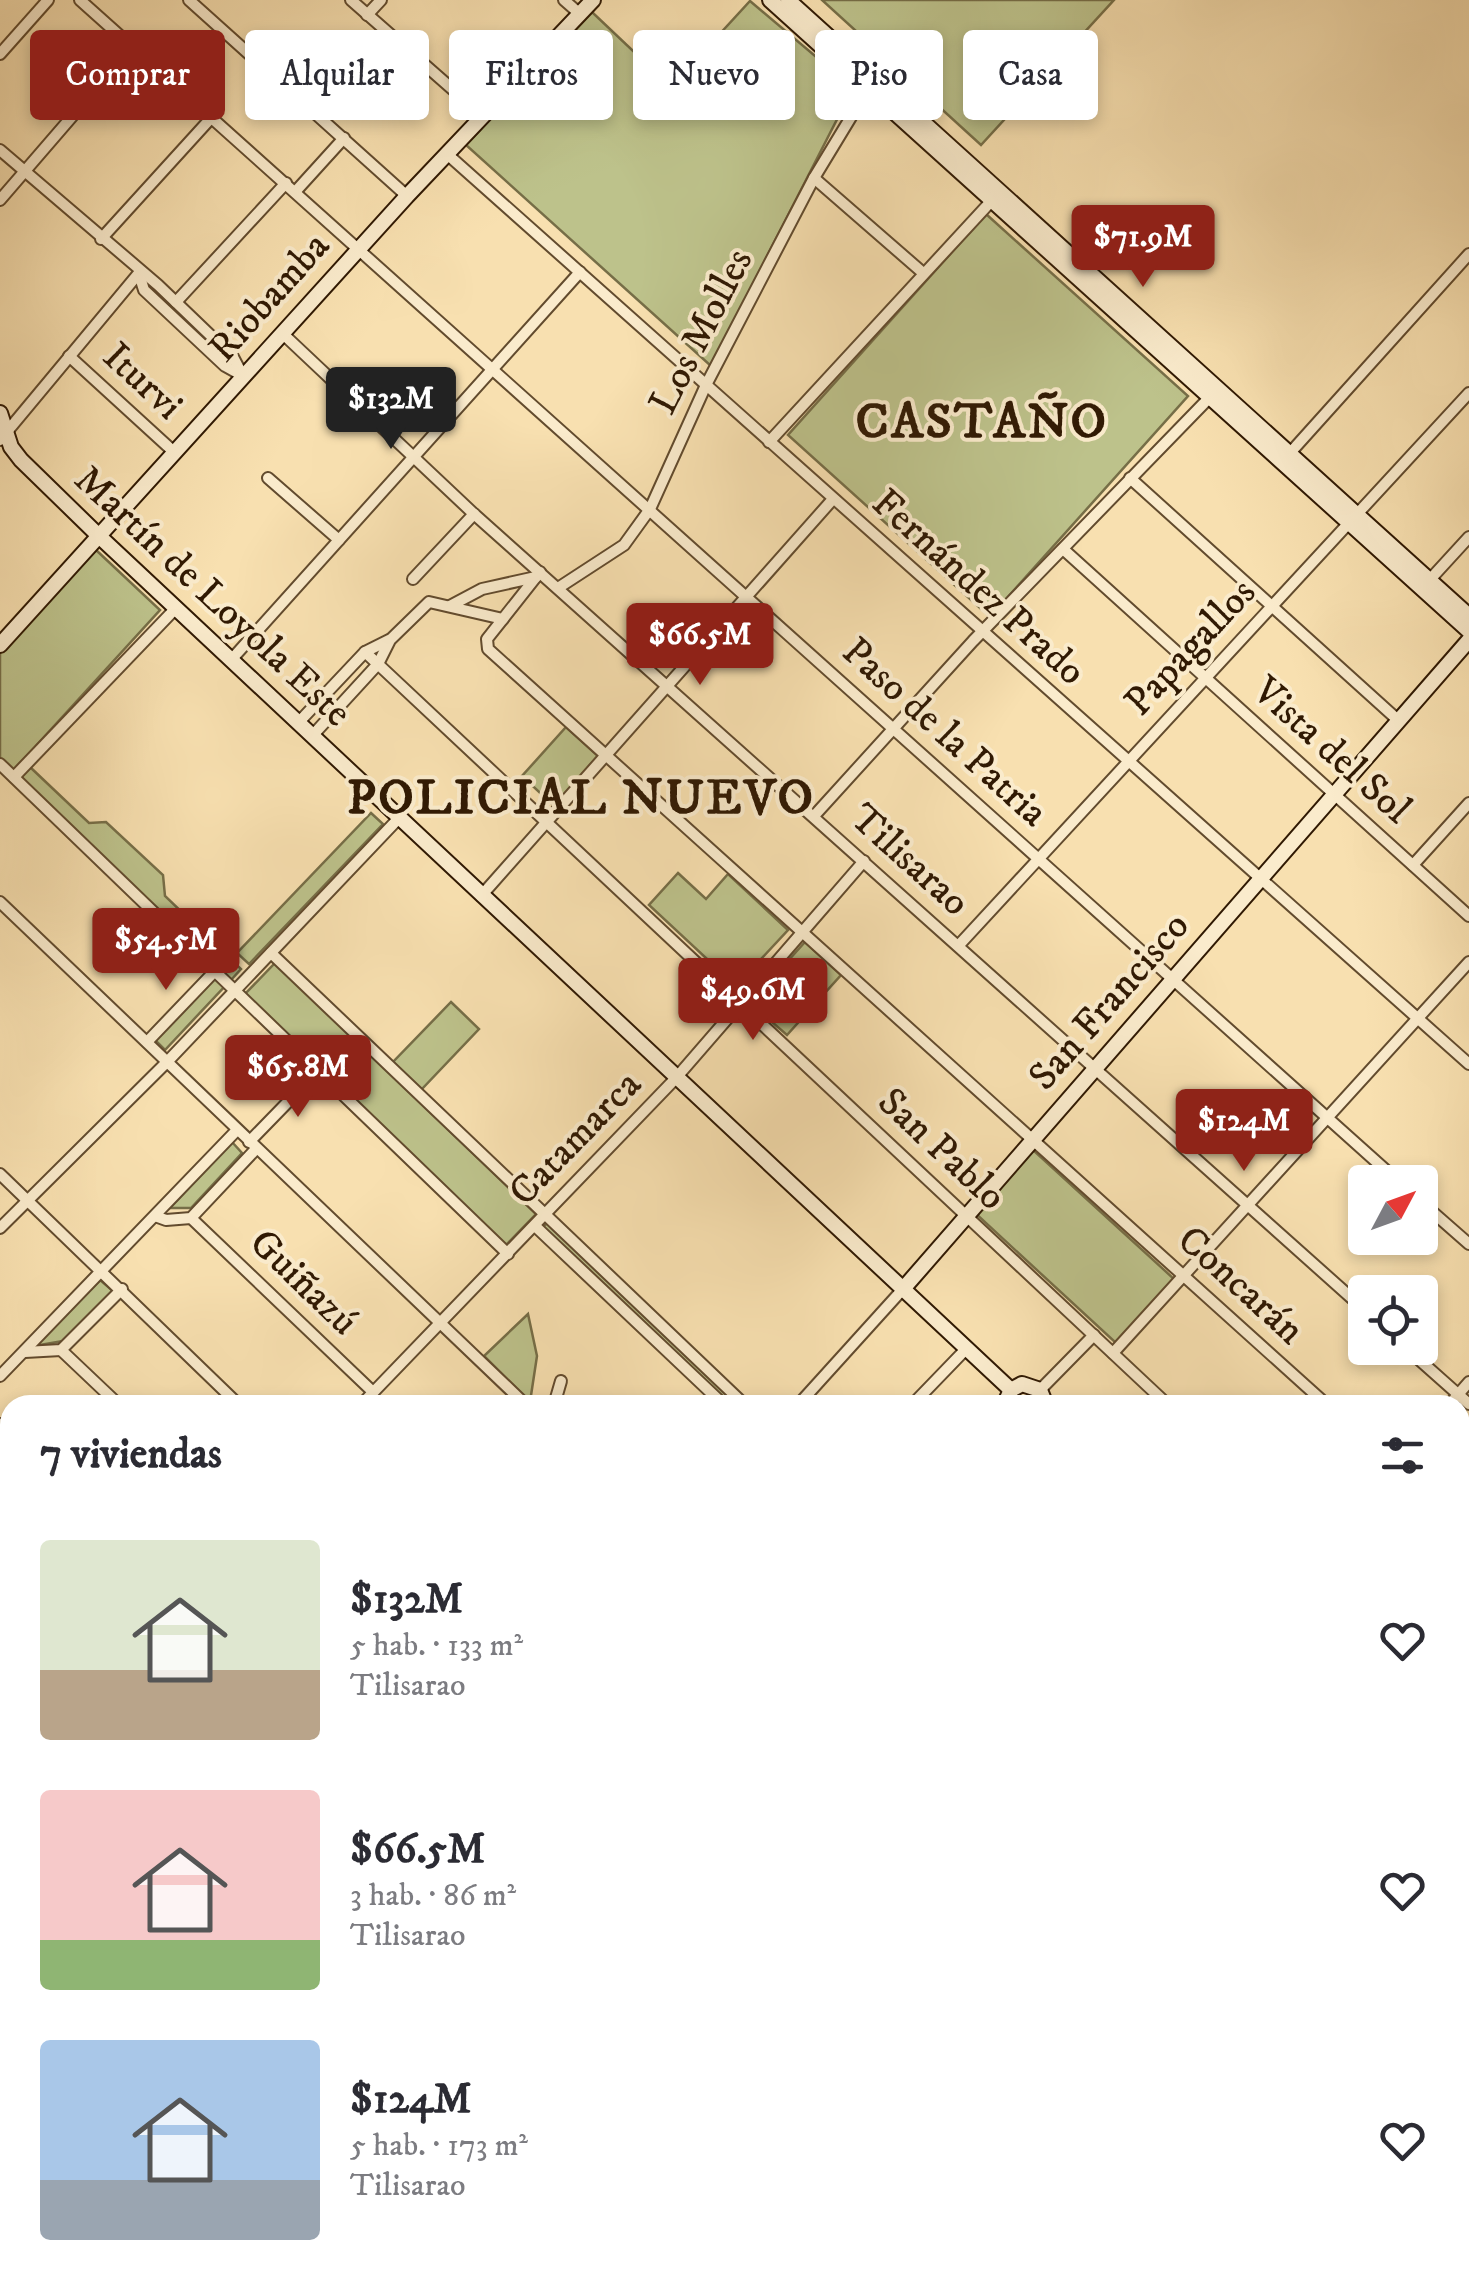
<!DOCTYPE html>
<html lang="es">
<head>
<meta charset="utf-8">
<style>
	:root { --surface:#fff; --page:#f7f7f7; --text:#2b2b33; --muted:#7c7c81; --accent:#8f2418 }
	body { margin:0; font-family:"IM FELL DW Pica",serif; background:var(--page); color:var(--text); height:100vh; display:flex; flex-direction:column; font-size:38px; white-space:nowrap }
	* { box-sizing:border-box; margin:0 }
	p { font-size:32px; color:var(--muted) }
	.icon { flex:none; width:55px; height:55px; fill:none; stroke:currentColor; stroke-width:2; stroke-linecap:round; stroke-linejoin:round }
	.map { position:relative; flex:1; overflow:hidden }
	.drawer { position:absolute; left:0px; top:1395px; width:1470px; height:890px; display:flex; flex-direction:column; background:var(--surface); border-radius:30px 30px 0 0; box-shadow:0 5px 15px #0003 }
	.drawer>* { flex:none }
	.hud { position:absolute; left:30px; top:30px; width:1410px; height:90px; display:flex; gap:20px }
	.needle { width:65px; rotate:49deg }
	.fabs { position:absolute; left:1348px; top:1165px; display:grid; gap:20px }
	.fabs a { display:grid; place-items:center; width:90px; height:90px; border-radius:10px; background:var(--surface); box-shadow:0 5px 15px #0003; font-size:50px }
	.price { position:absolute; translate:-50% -85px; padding:0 22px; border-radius:10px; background:var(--accent); color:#fff; font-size:32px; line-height:65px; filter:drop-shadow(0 2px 5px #0008) }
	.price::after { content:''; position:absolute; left:50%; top:60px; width:30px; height:22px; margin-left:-15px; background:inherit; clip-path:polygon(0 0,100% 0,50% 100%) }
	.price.active { background:#222; color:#fff }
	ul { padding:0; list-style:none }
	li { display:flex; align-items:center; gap:30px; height:250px; padding:0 40px }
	li span { display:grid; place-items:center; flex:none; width:280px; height:200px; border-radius:10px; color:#555 }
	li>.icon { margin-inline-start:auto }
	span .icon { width:120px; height:120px; fill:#fffc; stroke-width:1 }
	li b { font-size:42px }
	h2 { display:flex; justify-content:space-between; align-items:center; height:120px; padding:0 40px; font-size:42px }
	.pill { padding:0 35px; border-radius:10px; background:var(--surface); box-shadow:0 5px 15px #0003; font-size:35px; line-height:90px }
	.pill.active { background:var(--accent); color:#fff }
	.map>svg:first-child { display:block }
	.green { fill:#bdc28b; stroke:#766e47; stroke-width:2.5 }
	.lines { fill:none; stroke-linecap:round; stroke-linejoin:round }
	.stream { stroke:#767a70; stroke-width:2.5 }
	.canal { stroke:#a4bab8; stroke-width:11 }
	.street-casing { stroke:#624b2e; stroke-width:14 }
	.secondary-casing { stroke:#301903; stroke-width:18 }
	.highway-casing { stroke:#301903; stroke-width:21 }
	.street { stroke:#faebcc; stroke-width:10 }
	.secondary { stroke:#faebcc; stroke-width:14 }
	.highway { stroke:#f8e0b0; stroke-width:18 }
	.labels { text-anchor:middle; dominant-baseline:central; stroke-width:8; stroke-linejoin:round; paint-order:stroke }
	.street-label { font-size:40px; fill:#301903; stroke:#faebcc }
	.district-label { font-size:50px; font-weight:bold; letter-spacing:2.5px; fill:#301903; stroke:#faebcc }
</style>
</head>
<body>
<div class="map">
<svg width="1469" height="2285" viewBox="0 0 1469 2285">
	<rect width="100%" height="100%" fill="#f8e0b0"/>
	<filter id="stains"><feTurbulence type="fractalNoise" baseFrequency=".002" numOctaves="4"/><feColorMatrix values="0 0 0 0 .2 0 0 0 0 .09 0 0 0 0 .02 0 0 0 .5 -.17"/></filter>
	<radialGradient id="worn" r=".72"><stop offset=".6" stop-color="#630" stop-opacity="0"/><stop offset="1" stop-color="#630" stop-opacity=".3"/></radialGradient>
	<g class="green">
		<path d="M822 0H1114L981 145Z"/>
		<path d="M750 1 853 88 711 366 466 145 592 12 671 87Z"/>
		<path d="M986 214 1188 396 990 617 788 435Z"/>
		<path d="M96 550 160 610 13 771 0 758V649Z"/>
		<path d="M566 727 598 756 554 806 522 776Z"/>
		<path d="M30 767 89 823 106 822 163 875 165 896 241 969 231 980 20 778Z"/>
		<path d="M371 813 383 824 249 964 237 953Z"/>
		<path d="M678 873 706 899 728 874 788 930 736 986 649 905Z"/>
		<path d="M805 942 841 975 787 1035 750 1003Z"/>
		<path d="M275 963 536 1214 506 1245 245 994Z"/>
		<path d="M216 976 226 985 165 1050 155 1040Z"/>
		<path d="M451 1002 479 1029 421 1090 393 1062Z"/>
		<path d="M232 1142 242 1153 191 1208H170Z"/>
		<path d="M1032 1149 1174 1279 1116 1343 974 1212Z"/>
		<path d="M547 1223 739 1405H730L542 1228Z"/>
		<path d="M100 1280 113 1291 63 1341 34 1346Z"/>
		<path d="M528 1314 537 1356 530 1402 484 1356Z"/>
		<path d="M1239 2275H1357L1348 2285H1229Z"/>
	</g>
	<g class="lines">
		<g class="stream">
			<path d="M1460 2048 1469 2024"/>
			<path d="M1249 2285 1259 2275"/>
		</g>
		<path class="canal" d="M364 2285 366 2275"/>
		<defs>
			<g id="street">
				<path d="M80 0 1399 1182"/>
				<path d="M189 0 407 196"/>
				<path d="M351 0 483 116"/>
				<path d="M564 0 580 14"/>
				<path d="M367 15 381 0"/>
				<path d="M0 54 48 0"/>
				<path d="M0 150 158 285 233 357 243 376"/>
				<path d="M447 154 1469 1064"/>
				<path d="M814 178 922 272"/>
				<path d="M295 192 344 138"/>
				<path d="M0 200 132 47"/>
				<path d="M101 239 212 117"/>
				<path d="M139 274 144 290 225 366 243 376"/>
				<path d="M176 302 286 183"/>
				<path d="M282 333 474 514 1365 1310"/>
				<path d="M69 356 174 452"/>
				<path d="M0 440 139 273"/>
				<path d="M769 442 996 196"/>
				<path d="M1290 453 1469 254"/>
				<path d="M268 478 339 540"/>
				<path d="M1130 478 1399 721"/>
				<path d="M1063 549 1469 916"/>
				<path d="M540 572 487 639 488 649 1327 1405"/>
				<path d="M413 579 474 514"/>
				<path d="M1425 585 1469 537"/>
				<path d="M558 588 624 545 650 509 706 385 814 178 871 84"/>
				<path d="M450 606 482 589 536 577"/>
				<path d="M365 652 1168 1405"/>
				<path d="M231 660 580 272"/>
				<path d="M298 723 365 652 389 640"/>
				<path d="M312 736 378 664 390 640 429 602 503 619"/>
				<path d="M0 764 508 1254"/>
				<path d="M14 777 176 608"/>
				<path d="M814 816 973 641 1211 396"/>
				<path d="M1413 865 1469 803"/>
				<path d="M481 896 833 499"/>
				<path d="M0 902 526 1405"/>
				<path d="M959 945 1469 393"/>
				<path d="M271 953 745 1405"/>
				<path d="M147 1042 214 972"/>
				<path d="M249 1142 318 1071"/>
				<path d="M0 1174 239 1405"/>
				<path d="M1420 1201 1469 1244"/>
				<path d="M155 1216 166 1220 191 1218 256 1149"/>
				<path d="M191 1218 373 1392"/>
				<path d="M535 1226 724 1405"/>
				<path d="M0 1228 167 1062 399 818"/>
				<path d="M1406 1348 1469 1404"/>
				<path d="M61 1350 119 1405"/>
				<path d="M25 1352 61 1350 122 1289"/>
				<path d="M1113 1353 1469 962"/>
				<path d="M0 1376 237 1130"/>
				<path d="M1040 1390 1094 1335"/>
				<path d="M361 1405 676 1078 864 861"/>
				<path d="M554 1405 561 1381"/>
				<path d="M798 1405 903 1289"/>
				<path d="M912 1405 967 1348"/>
				<path d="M1449 1405 1469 1382"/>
				<path d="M0 1424 10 1434"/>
				<path d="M0 1508 10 1497"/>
				<path d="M1460 1524 1469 1532"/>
				<path d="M0 1642 10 1632"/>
				<path d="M1460 1677 1469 1685"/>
				<path d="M0 1941 10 1949"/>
				<path d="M0 2127 10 2118"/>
				<path d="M0 2163 10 2173"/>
				<path d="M1460 2248H1469"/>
				<path d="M110 2275 120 2285"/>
				<path d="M599 2275 629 2285"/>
				<path d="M965 2275 1007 2285 1009 2275"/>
				<path d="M192 2285 200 2275"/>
				<path d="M235 2285 237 2275"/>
				<path d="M559 2285 562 2275"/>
				<path d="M659 2285 661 2275"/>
				<path d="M890 2285 892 2275"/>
			</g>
			<g id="secondary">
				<path d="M770 0 1469 631"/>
				<path d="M788 0 1469 616"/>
				<path d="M0 413 11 447 21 460 100 537 1011 1390"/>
				<path d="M0 645 407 196 593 0"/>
				<path d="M903 1289 1469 640"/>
				<path d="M1004 1405 1011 1390 1022 1384 1040 1390 1046 1405"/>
				<path d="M1460 1754 1469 1738"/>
				<path d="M0 1783 10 1805"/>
				<path d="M1460 2106 1469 2114"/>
				<path d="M1460 2140 1469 2126"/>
				<path d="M473 2275 484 2285"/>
				<path d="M355 2285 357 2275"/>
				<path d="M373 2285 375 2275"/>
				<path d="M763 2285 765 2275"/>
				<path d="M774 2285 777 2275"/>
				<path d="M1063 2285 1072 2275"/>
				<path d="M1358 2285 1366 2275"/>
			</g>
			<g id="highway">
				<path d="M1460 1869 1469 1852"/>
				<path d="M1460 1920 1469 1907"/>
				<path d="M1460 1949 1469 1937"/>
				<path d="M1460 1986 1469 1975"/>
				<path d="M1137 2285 1144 2275"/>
				<path d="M1163 2285 1172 2275"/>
				<path d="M1184 2285 1192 2275"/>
				<path d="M1217 2285 1227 2275"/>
			</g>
		</defs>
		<use href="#street" class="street-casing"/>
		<use href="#secondary" class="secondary-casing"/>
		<use href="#highway" class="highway-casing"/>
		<use href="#street" class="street"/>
		<use href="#secondary" class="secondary"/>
		<use href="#highway" class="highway"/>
	</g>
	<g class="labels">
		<g class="street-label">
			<text transform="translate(270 298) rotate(-48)">Riobamba</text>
			<text transform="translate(702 332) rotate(-63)">Los Molles</text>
			<text transform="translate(142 382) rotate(43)">Iturvi</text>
			<text transform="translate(978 588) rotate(42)">Fernández Prado</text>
			<text transform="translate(212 597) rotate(43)">Martín de Loyola Este</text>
			<text transform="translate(1191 648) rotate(-47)">Papagallos</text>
			<text transform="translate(944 733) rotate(42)">Paso de la Patria</text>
			<text transform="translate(1331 751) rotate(42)">Vista del Sol</text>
			<text transform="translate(909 861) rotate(42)">Tilisarao</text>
			<text transform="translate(1110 1002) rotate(-49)">San Francisco</text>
			<text transform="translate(576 1139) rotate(-46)">Catamarca</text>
			<text transform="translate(941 1150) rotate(43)">San Pablo</text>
			<text transform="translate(303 1283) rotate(44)">Guiñazú</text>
			<text transform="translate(1240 1286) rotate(42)">Concarán</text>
		</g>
		<g class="district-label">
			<text x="982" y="422">CASTAÑO</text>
			<text x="581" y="798">POLICIAL NUEVO</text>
		</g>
	</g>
	<rect width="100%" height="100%" filter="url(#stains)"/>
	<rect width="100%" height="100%" fill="url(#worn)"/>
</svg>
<div class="fabs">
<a><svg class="needle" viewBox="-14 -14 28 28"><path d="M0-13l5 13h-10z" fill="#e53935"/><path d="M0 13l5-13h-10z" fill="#7c7c81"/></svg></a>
<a><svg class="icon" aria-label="locate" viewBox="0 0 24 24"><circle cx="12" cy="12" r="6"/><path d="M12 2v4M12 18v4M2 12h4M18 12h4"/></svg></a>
</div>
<b class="price" style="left:1143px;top:290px">$71.9M</b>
<b class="price active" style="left:391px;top:452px">$132M</b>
<b class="price" style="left:700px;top:688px">$66.5M</b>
<b class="price" style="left:166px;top:993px">$54.5M</b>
<b class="price" style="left:753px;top:1043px">$49.6M</b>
<b class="price" style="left:298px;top:1120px">$65.8M</b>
<b class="price" style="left:1244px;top:1174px">$124M</b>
<div class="hud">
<a class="pill active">Comprar</a>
<a class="pill">Alquilar</a>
<a class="pill">Filtros</a>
<a class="pill">Nuevo</a>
<a class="pill">Piso</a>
<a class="pill">Casa</a>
</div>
<section class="drawer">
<h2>7 viviendas<svg class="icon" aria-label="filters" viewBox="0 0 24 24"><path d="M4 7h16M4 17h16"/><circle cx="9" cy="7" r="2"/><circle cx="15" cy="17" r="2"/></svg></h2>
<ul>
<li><span style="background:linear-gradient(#dfe7d0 65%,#b9a48a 0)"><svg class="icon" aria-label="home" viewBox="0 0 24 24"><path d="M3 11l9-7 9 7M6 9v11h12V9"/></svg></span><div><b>$132M</b><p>5 hab. · 133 m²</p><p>Tilisarao</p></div><svg class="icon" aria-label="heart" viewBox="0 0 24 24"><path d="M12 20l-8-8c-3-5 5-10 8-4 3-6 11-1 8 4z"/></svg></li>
<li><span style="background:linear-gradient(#f6c9c9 75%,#8fb573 0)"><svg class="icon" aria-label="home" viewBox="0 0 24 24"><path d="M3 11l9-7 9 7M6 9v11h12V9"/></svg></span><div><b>$66.5M</b><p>3 hab. · 86 m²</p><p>Tilisarao</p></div><svg class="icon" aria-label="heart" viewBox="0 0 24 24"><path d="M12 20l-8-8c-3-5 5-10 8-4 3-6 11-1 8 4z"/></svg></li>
<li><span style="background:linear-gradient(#a9c7e8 70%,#9aa5b1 0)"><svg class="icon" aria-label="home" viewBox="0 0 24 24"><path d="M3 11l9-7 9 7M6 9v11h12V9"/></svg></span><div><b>$124M</b><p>5 hab. · 173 m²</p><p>Tilisarao</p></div><svg class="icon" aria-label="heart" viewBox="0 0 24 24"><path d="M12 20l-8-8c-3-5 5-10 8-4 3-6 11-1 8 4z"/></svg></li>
</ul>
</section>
</div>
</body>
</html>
